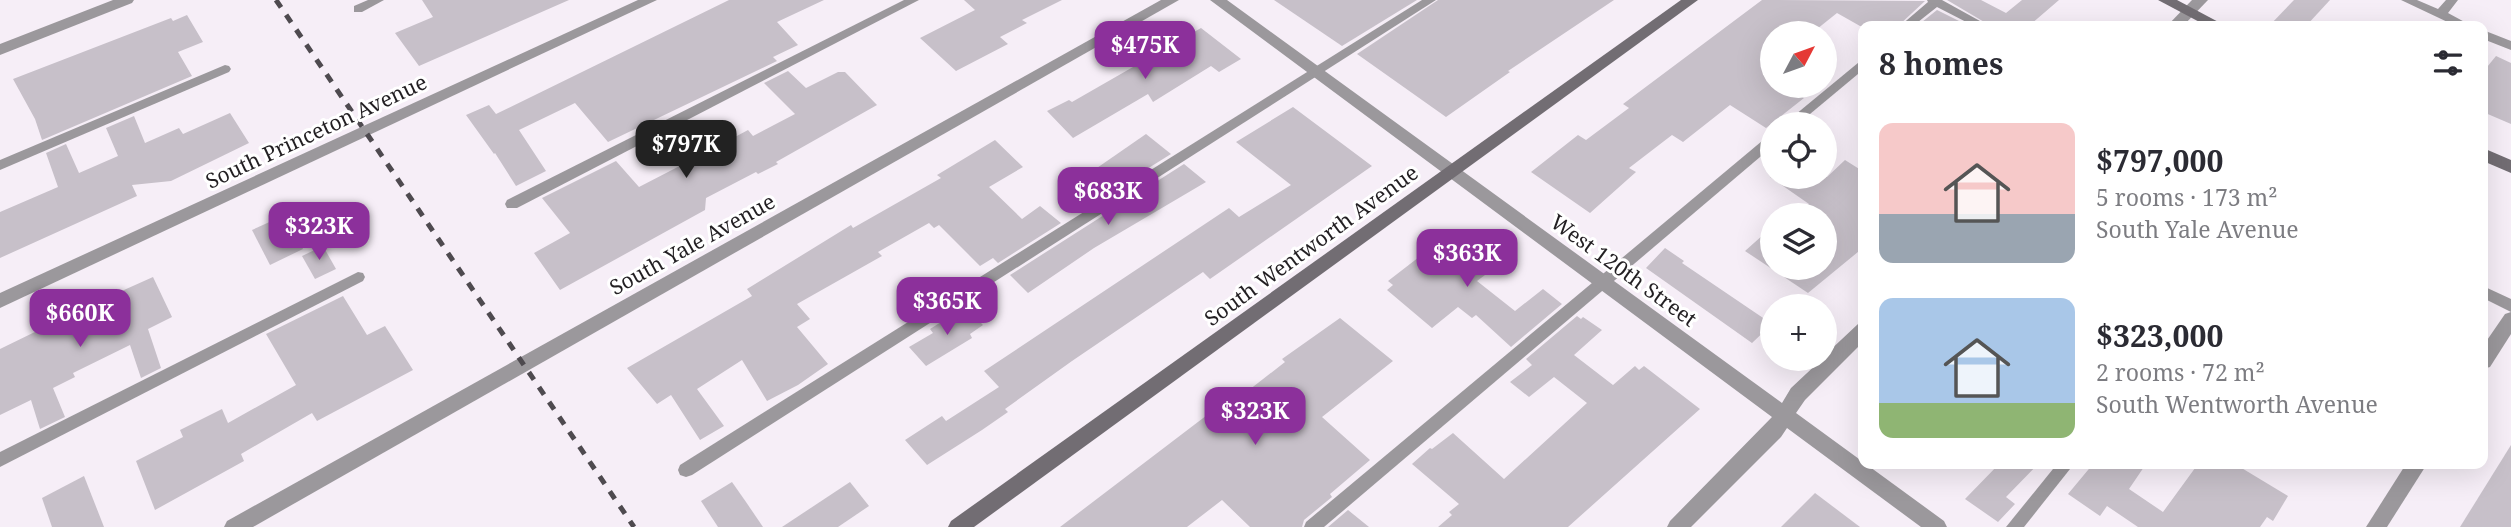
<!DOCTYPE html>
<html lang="en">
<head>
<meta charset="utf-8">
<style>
	:root { --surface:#fff; --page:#f2f2f3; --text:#2b2b33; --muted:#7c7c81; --accent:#8c309b }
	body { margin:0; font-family:"Noto Serif",serif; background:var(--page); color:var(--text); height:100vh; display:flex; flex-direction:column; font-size:26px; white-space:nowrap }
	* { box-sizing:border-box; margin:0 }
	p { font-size:23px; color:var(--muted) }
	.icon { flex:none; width:38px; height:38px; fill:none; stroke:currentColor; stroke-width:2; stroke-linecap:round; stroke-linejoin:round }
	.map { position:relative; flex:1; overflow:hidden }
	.drawer { position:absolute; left:1858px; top:21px; width:630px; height:448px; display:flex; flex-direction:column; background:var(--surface); border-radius:14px; box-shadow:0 7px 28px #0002 }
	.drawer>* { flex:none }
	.needle { width:46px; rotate:49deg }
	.tools { position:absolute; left:1760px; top:21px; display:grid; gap:14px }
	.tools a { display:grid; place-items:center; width:77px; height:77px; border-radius:50%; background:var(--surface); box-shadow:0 7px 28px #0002; font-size:35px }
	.price { position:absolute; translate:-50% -60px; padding:0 16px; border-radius:14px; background:var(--accent); color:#fff; font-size:23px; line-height:46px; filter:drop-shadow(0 2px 4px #0008) }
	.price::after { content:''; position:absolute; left:50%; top:42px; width:21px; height:16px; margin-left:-10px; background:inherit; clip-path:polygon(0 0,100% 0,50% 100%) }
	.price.current { background:#222; color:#fff }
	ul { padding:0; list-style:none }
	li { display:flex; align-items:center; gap:21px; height:175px; padding:0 21px }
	li span { display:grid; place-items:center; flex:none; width:196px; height:140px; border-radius:14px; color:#555 }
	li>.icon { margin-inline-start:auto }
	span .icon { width:84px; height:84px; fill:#fffc; stroke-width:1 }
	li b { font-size:30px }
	h2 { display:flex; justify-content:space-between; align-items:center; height:84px; padding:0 21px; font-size:30px }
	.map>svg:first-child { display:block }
	.building { fill:#c7c0c9 }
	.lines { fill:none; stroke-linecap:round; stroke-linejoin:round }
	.lane { fill:#9b989c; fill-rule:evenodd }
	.street { fill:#9b989c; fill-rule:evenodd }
	.secondary { fill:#726d73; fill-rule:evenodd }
	.rail { stroke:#4e4a4f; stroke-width:5; stroke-dasharray:9 9; stroke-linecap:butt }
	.labels { text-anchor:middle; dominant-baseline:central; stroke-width:6; stroke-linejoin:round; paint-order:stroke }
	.street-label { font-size:21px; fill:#221f22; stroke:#fff }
</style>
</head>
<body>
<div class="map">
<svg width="2511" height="527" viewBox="0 0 2511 527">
	<rect width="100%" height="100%" fill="#f6eef7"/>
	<g class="building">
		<path d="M422 0H569L419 66 395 33 433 17Z"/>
		<path d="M729 0H824L777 22 798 45 773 57 777 61 608 142 575 103 519 130 546 171 516 186 495 153 494 154 466 115 489 105 496 114Z"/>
		<path d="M964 0H1062L1022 20 1027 23 1000 37 1008 44 956 71 920 38 975 10Z"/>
		<path d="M1274 0H1417L1342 46Z"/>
		<path d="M1438 0H1614L1508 71 1510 72 1446 117 1357 54Z"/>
		<path d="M1762 0 1925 1 1898 26H1860L1837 13 1812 33H1773V66L1763 74 1773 80V86H1783L1804 98 1766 128 1730 105 1683 142 1672 135 1629 168 1636 172 1590 213 1531 172 1578 135 1586 140 1629 108 1623 104Z"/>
		<path d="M1947 0H1981L2006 13 2022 0H2059L2030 25 2032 26H1991Z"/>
		<path d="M2294 0H2330L2306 26H2269Z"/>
		<path d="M1937 10 1969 26H1917Z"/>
		<path d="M187 15 203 42 178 52 192 76 42 140 35 119 13 79 171 18 173 21Z"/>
		<path d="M1201 28 1241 59 1219 72 1211 66 1153 102 1148 94 1073 138 1047 111 1069 100 1072 102Z"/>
		<path d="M2496 56 2511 63V124L2483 112V72Z"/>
		<path d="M788 71 806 88 838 72H845L877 105 776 162 778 164 758 174 756 172 706 198 705 210 560 290 534 253 570 233 542 198 616 161 639 187 699 156 695 150 715 140 720 145 748 130 753 136 795 114 764 83Z"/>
		<path d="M1293 107 1372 166 1210 279 1203 272 1072 361 1005 409 1008 412 982 430 927 465 905 440 942 416 946 421 999 387 984 371 1229 208 1239 217 1291 185 1236 142Z"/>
		<path d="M230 113 249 143 171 181 132 185 137 196 0 258V212L58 187 46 153 66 144 79 173 118 156 106 128 134 116 145 143 179 128 183 134Z"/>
		<path d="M1146 134 1171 154 1115 189 1094 170Z"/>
		<path d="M995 140 1023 167 989 187 1022 219 1040 206 1061 223 998 263 993 258 980 266 939 225 934 228 929 223 878 252 882 256 797 304 810 319 797 327 828 364 798 385 767 401 742 360 697 389 724 426 700 440 671 395 657 404 627 368 752 296 747 289 851 225 853 228 941 178 937 175Z"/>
		<path d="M1845 160 1864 172V247L1808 293 1745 251 1773 226V268H1825V215H1796L1809 204 1770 177H1827Z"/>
		<path d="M1184 164 1206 182 1094 248 1028 293 1010 275Z"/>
		<path d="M285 215 303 249 270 265 252 230Z"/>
		<path d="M1472 229 1509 257 1477 281 1515 311 1543 289 1562 304 1511 347 1476 315 1472 318 1458 307 1432 328 1387 290 1393 285 1388 281 1432 247 1440 253Z"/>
		<path d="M323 246 336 269 315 279 302 256Z"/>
		<path d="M1665 248 1684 261 1682 263 1772 324 1752 343 1646 268Z"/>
		<path d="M153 277 172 317 148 329 161 368 141 378 130 345 73 373 75 377 53 388 65 417 40 429 31 400 0 415V349L82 309H91L116 298 115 294Z"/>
		<path d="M343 296 367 335 385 326 413 370 317 421 312 413 241 454 244 461 155 510 136 461 183 437 180 430 222 409 228 423 296 385 266 334Z"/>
		<path d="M965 307 983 325 970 334 972 338 926 366 909 347 933 333 930 329Z"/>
		<path d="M1577 316 1581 319 1583 317 1602 330 1574 355 1613 385 1635 366 1639 370 1644 366 1700 409 1568 527H1438L1452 515 1449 512 1459 504 1412 464 1430 448 1432 449 1453 433 1504 479 1587 403 1554 377 1529 397 1510 382 1532 365 1526 359Z"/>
		<path d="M1340 318 1393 361 1322 417 1370 460 1330 494 1332 497 1304 520 1302 527H1250L1222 500 1187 527H1060L1236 393 1240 397 1285 362 1282 359Z"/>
		<path d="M2511 445V527H2460Z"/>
		<path d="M1999 464H2038L2006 497 2015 504 1998 522 1965 499Z"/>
		<path d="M2093 464H2146L2129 489 2163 512 2198 464H2235L2288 496 2273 521 2267 517 2260 527H2138L2107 506 2100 516 2068 494Z"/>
		<path d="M84 476 104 527H52L42 498Z"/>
		<path d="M732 482 746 502 763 527H718L701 501Z"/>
		<path d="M850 482 869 506 838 527H782Z"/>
		<path d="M1815 493 1860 527H1781Z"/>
		<path d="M1348 510 1369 527H1328Z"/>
	</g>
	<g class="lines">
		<g class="lane">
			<path d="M368 0H384L362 12H354V6Z"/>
			<path d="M904 0H919L517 208H507L505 204 507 200Z"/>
			<path d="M1422 0H1436L692 475 686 477 680 475 678 470 680 465Z"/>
			<path d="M1927 0H1942L1989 26H1974L1937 7 1913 26H1900L1928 2Z"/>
			<path d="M2401 0H2417L2438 9 2446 0H2458L2448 13 2472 26H2456Z"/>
			<path d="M2483 30 2511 41V50L2483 39Z"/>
			<path d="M1864 58V69L1798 124H1784Z"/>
			<path d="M225 65 229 66 231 69 229 72 0 170V160Z"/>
			<path d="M1773 135V146L1324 527H1304L1306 522 1768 136Z"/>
			<path d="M358 272 363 273 365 277 363 281 0 467V452Z"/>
			<path d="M2483 286 2511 299V312L2483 298Z"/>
			<path d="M2057 464H2074L2024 527H2006Z"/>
		</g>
		<g class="street">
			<path d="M113 0H134L132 3 0 55V44Z"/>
			<path d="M638 0H657L0 308V293Z"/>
			<path d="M1161 0H1179L253 527H224L227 521Z"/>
			<path d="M1210 0H1227L1782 403 1791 388 1822 359H1825V355L1858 324 1864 322V341L1805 400 1796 413 1944 521 1947 527H1921L1787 428 1781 437 1691 527H1667L1670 521 1772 417Z"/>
			<path d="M2192 0H2208L2183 26H2167Z"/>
			<path d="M2511 312V334L2490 367 2483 369V346L2505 314Z"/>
			<path d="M2406 464H2427L2387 527H2366Z"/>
		</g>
		<g class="secondary">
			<path d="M1681 0H1698L974 527H948L951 521Z"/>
			<path d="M2158 0H2177L2226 26H2207Z"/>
			<path d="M2483 148 2511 160V173L2483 161Z"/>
		</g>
		<path class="rail" d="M276 0 634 527"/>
	</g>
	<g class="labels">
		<g class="street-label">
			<text transform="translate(316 131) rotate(-25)">South Princeton Avenue</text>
			<text transform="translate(692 244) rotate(-29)">South Yale Avenue</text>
			<text transform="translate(1311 245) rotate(-36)">South Wentworth Avenue</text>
			<text transform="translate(1624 270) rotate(36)">West 120th Street</text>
		</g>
	</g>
</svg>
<div class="tools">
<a><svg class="needle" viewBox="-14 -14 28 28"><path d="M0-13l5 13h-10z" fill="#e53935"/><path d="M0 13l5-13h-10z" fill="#7c7c81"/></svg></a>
<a><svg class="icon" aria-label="locate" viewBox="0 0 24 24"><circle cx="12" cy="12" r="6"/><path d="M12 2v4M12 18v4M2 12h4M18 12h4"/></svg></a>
<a><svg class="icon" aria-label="layers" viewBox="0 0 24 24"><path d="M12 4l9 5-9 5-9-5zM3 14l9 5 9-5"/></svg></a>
<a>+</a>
</div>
<b class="price" style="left:1145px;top:81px">$475K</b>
<b class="price current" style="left:686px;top:180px">$797K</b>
<b class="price" style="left:1108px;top:227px">$683K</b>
<b class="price" style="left:319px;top:262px">$323K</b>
<b class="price" style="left:1467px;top:289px">$363K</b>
<b class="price" style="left:947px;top:337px">$365K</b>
<b class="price" style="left:80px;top:349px">$660K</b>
<b class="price" style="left:1255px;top:447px">$323K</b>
<section class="drawer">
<h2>8 homes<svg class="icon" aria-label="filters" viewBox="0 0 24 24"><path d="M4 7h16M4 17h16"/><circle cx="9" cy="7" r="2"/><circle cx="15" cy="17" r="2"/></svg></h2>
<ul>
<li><span style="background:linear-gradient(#f6c9c9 65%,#9aa5b1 0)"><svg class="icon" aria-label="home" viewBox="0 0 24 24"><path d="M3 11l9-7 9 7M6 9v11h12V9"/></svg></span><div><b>$797,000</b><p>5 rooms · 173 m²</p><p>South Yale Avenue</p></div></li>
<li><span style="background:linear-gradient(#a9c7e8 75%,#8fb573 0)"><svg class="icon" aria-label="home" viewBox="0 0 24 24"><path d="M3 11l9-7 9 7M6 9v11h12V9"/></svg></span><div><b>$323,000</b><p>2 rooms · 72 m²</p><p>South Wentworth Avenue</p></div></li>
</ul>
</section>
</div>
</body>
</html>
